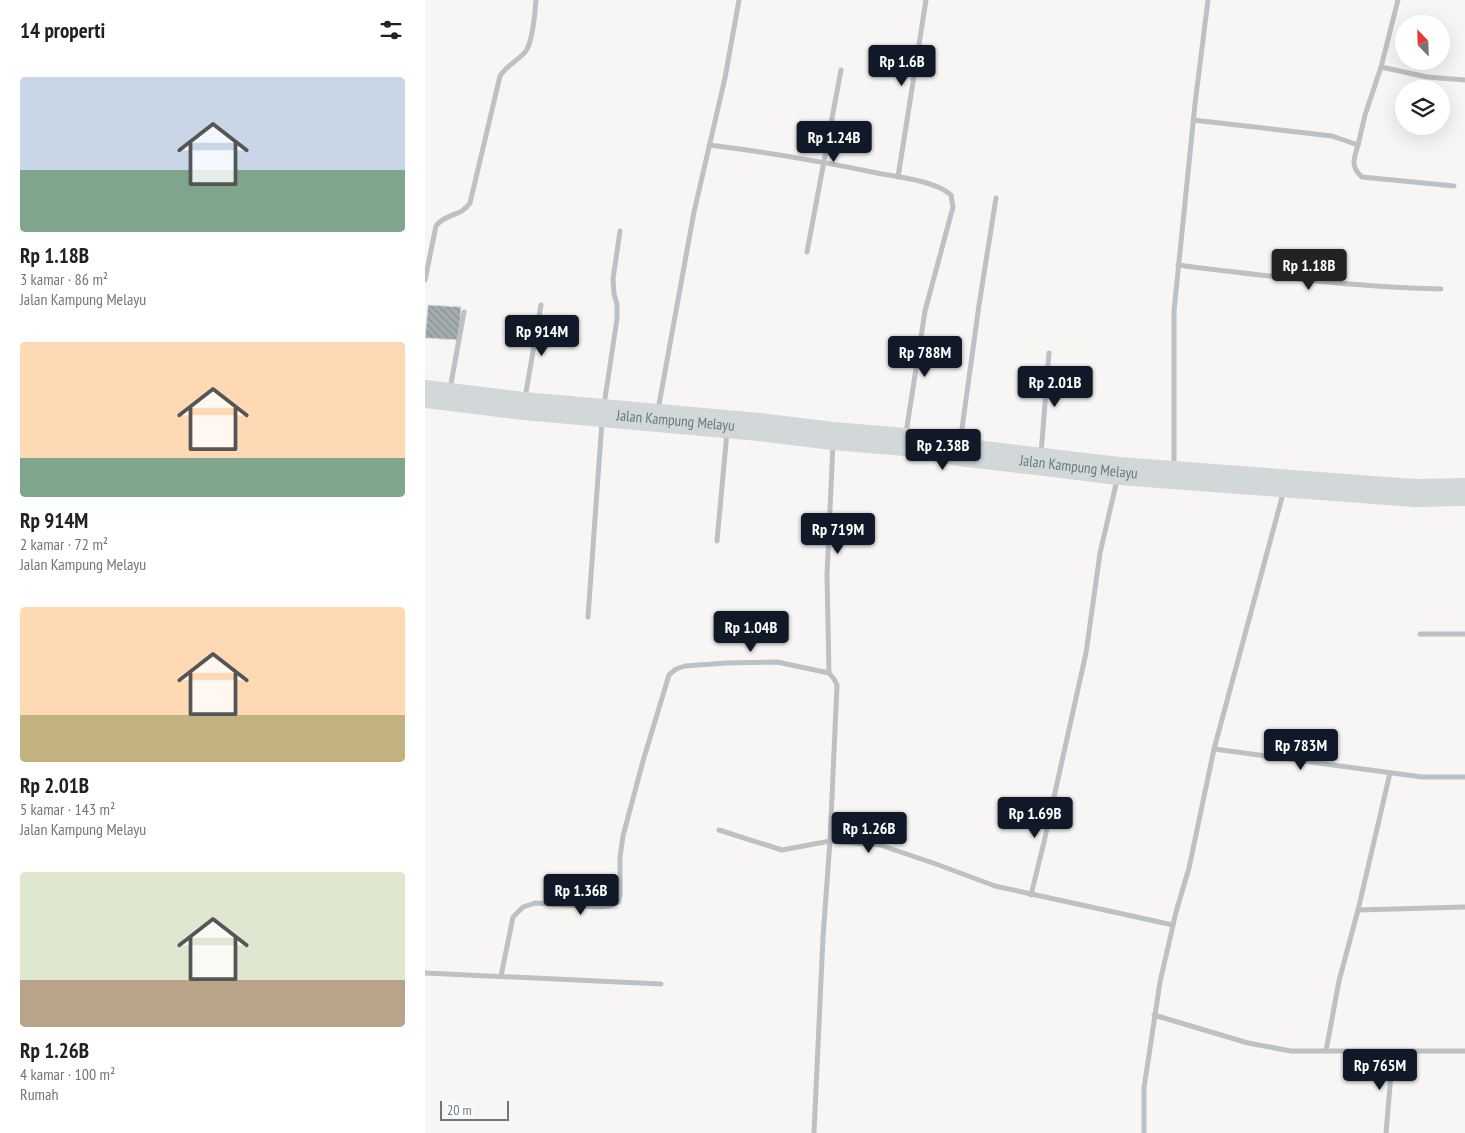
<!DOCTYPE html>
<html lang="id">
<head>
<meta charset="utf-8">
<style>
	:root { --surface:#fff; --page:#f2f2f2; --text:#202124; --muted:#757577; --accent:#111827 }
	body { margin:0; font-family:"PT Sans Narrow",sans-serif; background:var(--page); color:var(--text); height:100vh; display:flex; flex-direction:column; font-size:19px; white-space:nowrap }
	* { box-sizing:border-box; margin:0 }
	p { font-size:16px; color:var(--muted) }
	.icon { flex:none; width:28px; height:28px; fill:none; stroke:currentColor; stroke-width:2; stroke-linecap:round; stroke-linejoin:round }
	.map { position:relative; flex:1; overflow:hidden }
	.panel { display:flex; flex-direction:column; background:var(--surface); width:425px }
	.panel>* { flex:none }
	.needle { width:32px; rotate:337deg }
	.fabs { position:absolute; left:970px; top:15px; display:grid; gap:10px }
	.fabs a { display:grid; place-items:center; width:55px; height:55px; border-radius:50%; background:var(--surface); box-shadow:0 5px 20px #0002; font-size:25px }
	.scale { position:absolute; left:15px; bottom:12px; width:69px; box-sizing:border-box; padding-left:5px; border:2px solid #6a7981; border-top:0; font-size:14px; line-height:18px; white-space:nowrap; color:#6a7981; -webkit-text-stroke:4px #fff; paint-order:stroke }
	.price { position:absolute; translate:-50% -42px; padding:0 11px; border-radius:5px; background:var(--accent); color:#fff; font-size:16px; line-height:32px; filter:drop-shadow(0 1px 2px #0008) }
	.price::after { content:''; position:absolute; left:50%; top:30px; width:15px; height:11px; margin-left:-8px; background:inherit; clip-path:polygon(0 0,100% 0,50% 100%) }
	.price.active { background:#222; color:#fff }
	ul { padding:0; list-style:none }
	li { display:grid; align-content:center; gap:10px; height:265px; padding:0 20px }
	li span { display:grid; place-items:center; height:155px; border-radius:5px; color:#555 }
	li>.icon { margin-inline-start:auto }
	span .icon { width:90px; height:90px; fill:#fffc; stroke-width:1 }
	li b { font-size:21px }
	h2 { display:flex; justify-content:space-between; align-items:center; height:60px; padding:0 20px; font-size:21px }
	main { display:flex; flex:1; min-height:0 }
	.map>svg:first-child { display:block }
	.building { fill:url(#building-back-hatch); stroke:#d8d8d7 }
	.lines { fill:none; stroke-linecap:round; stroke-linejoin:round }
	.street { stroke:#bdc1c4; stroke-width:5 }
	.secondary { stroke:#d2d8d9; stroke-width:28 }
	.labels { text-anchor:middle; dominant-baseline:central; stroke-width:5; stroke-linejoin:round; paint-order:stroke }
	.street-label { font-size:15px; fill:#6a7981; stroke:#fff }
</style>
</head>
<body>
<main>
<section class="panel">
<h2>14 properti<svg class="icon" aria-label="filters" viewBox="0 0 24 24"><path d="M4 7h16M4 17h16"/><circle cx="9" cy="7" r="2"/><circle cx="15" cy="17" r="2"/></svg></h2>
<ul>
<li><span style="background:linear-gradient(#c9d6e8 60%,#7fa58c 0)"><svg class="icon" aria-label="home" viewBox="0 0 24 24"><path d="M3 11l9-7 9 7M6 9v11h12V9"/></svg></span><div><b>Rp 1.18B</b><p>3 kamar · 86 m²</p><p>Jalan Kampung Melayu</p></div></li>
<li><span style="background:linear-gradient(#ffd9b3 75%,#7fa58c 0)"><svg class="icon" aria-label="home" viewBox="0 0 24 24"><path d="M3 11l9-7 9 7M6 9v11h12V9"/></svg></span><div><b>Rp 914M</b><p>2 kamar · 72 m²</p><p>Jalan Kampung Melayu</p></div></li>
<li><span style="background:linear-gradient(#ffd9b3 70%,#c2b280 0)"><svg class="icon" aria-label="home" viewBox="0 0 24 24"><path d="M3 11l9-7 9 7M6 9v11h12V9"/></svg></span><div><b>Rp 2.01B</b><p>5 kamar · 143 m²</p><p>Jalan Kampung Melayu</p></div></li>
<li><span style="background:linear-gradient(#dfe7d0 70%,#b9a48a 0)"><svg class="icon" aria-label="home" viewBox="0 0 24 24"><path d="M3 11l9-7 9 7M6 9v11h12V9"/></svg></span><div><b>Rp 1.26B</b><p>4 kamar · 100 m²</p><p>Rumah</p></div></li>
</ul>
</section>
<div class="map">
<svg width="1040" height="1133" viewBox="0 0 1040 1133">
	<defs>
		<pattern id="building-back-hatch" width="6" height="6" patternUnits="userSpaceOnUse" patternTransform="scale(1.25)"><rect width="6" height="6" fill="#a4acb0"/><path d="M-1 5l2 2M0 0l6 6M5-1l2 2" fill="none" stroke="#8a9195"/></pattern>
	</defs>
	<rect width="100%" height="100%" fill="#f7f6f4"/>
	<path class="building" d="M3 305 36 307 34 340 0 338Z"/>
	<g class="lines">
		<g class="street">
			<path d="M973 0 956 67 1002 77 1040 80"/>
			<path d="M768 120 907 136 933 145C929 158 925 167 937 177L1029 186"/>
			<path d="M284 145C342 152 400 162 457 174 476 177 512 182 526 195L528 207 500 311 481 433"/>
			<path d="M933 145 940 115 956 67"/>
			<path d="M473 177 501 0"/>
			<path d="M382 252 416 70"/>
			<path d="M753 265C841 276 928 287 1016 289"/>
			<path d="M0 280 11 226C19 214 37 216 45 203L75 76C82 65 93 61 101 51 108 40 110 13 111 0"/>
			<path d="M25 389 39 312"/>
			<path d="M100 398 116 305"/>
			<path d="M179 405 192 319V304L189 294 188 279 195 231"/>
			<path d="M233 410 269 212 300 78 314 0"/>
			<path d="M535 443 554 305 571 198"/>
			<path d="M616 454 624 353"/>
			<path d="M749 467V311L770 104 783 0"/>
			<path d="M292 541 302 432"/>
			<path d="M163 617 177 421"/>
			<path d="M995 634H1040"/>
			<path d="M404 673 402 575 408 444"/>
			<path d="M789 749 997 777H1040"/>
			<path d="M606 895 619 842 661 653 675 553 692 480"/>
			<path d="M933 910 1040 907"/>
			<path d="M0 973 236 984"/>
			<path d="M76 976 88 917 98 907 110 903 175 907 185 906 193 902 195 895V857L198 836 218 761 244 675 251 669 260 666 301 663 352 662 404 673 409 679 412 685 405 841 357 850 294 830"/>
			<path d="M729 1015 823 1043 866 1051H1040"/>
			<path d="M901 1051 914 981 933 910 965 773"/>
			<path d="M389 1133 398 937 405 841 455 845 511 864 570 886 748 925"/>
			<path d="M719 1133V1088L735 982 751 912 764 868 789 749 859 490"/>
			<path d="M961 1133 968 1051"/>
		</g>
		<path class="secondary" id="s1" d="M0 394 99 406 334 427 408 436 480 442 534 452 694 471 989 493 1040 492"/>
	</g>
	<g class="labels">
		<g class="street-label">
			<text stroke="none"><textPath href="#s1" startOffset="252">Jalan Kampung Melayu</textPath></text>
			<text stroke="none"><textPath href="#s1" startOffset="658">Jalan Kampung Melayu</textPath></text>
		</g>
	</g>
</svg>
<div class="fabs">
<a><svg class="needle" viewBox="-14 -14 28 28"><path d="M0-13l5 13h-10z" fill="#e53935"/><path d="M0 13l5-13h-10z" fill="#757577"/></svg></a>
<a><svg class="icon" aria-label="layers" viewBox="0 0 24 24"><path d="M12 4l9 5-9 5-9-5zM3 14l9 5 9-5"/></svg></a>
</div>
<div class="scale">20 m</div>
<b class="price" style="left:477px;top:87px">Rp 1.6B</b>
<b class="price" style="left:409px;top:163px">Rp 1.24B</b>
<b class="price active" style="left:884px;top:291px">Rp 1.18B</b>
<b class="price" style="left:117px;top:357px">Rp 914M</b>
<b class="price" style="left:500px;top:378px">Rp 788M</b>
<b class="price" style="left:630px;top:408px">Rp 2.01B</b>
<b class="price" style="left:518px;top:471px">Rp 2.38B</b>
<b class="price" style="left:413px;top:555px">Rp 719M</b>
<b class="price" style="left:326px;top:653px">Rp 1.04B</b>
<b class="price" style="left:876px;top:771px">Rp 783M</b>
<b class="price" style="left:610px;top:839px">Rp 1.69B</b>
<b class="price" style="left:444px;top:854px">Rp 1.26B</b>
<b class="price" style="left:156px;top:916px">Rp 1.36B</b>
<b class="price" style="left:955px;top:1091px">Rp 765M</b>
</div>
</main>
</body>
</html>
